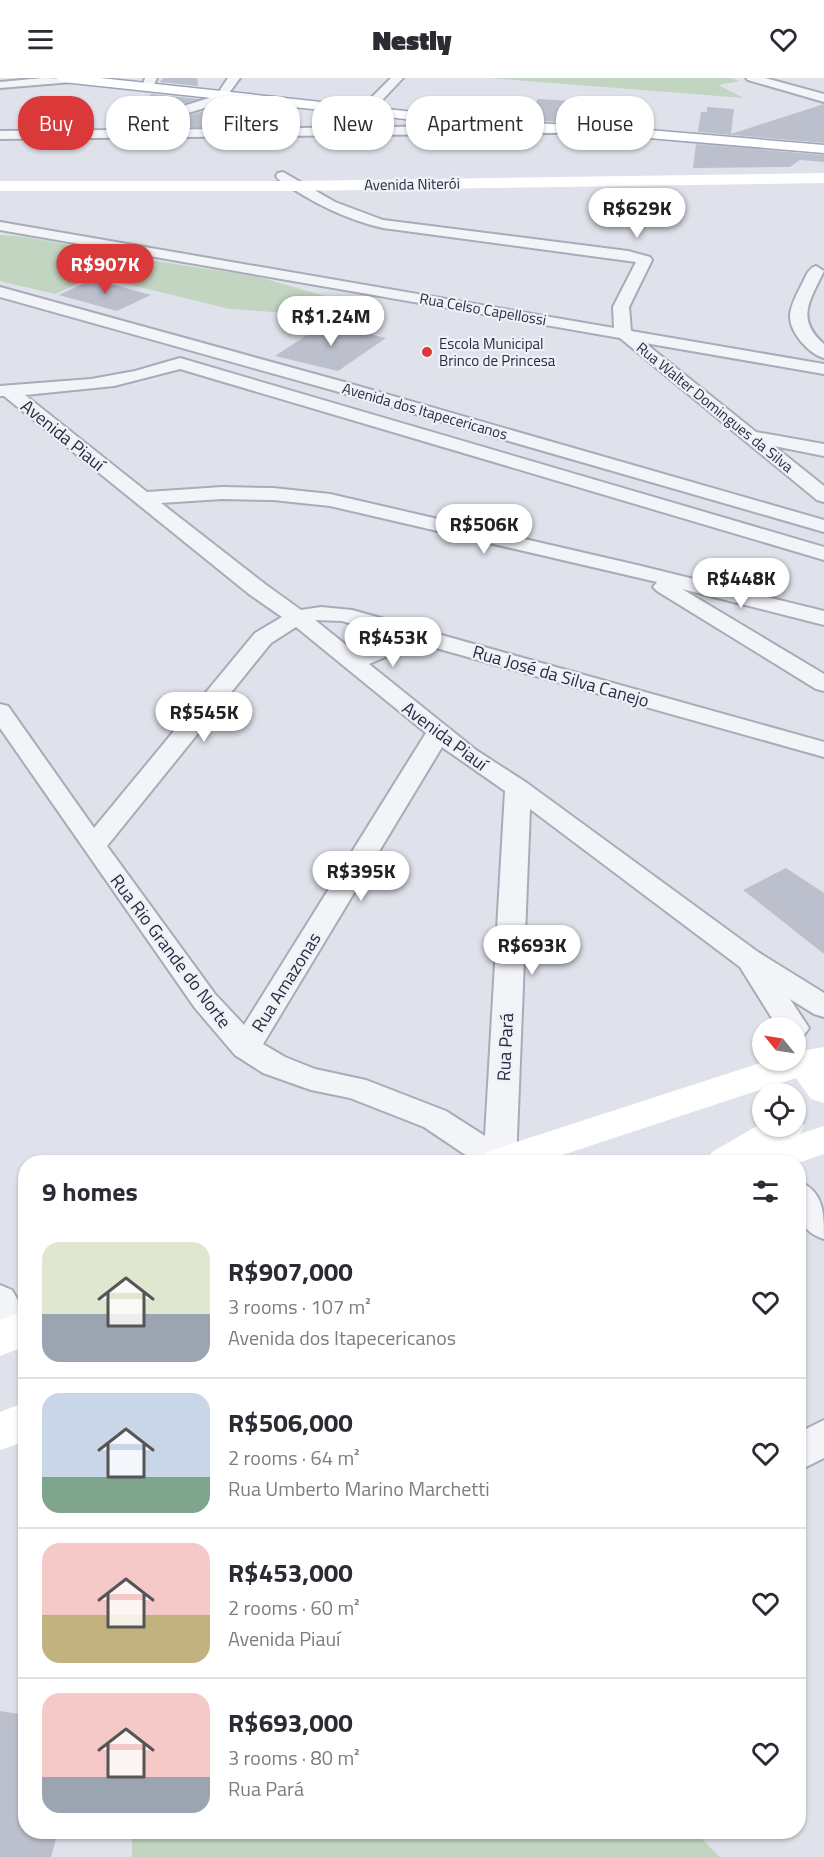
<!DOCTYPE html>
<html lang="en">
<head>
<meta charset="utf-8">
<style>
	:root { --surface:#fff; --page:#f7f7f7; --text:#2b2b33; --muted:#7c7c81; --line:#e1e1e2; --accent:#db3839 }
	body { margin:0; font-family:"Titillium Web",sans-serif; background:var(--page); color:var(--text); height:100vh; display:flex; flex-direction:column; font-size:22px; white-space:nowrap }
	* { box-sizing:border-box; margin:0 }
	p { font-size:20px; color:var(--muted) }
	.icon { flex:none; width:33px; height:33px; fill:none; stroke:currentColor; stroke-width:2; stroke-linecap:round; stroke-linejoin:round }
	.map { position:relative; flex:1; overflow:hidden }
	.drawer { position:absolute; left:18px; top:1077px; width:788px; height:684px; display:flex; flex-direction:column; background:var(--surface); border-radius:24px; box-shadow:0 2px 4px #0004 }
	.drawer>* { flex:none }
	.hud { position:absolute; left:18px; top:18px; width:789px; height:54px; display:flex; gap:12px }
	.needle { width:39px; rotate:300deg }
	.buttons { position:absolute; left:752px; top:939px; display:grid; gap:12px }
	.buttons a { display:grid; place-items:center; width:54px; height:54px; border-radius:50%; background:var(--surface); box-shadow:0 2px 4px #0004; font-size:30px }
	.price { position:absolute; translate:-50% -51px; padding:0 14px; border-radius:21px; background:#fff; color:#222; font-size:20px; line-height:39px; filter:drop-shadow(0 2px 3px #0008) }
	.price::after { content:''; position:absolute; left:50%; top:36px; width:18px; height:14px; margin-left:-9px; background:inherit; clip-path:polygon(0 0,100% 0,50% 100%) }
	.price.on { background:var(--accent); color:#fff }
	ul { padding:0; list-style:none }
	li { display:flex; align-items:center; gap:18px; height:150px; padding:0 24px }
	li+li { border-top:2px solid var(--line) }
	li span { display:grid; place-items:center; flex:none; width:168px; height:120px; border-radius:18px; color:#555 }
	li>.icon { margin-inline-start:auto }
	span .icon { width:72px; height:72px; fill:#fffc; stroke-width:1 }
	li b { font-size:26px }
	h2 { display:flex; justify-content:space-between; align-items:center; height:72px; padding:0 24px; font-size:26px }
	.tag { padding:0 21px; border-radius:24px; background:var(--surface); box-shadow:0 2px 4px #0004; font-size:21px; line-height:54px }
	.tag.on { background:var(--accent); color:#fff }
	header { display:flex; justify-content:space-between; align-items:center; height:78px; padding:0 24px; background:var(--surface); font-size:27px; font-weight:800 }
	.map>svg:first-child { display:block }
	.green { fill:#c2d5c0 }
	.building { fill:#bcc0cd }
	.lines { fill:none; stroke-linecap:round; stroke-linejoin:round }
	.street-casing { stroke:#a8acb8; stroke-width:4 }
	.primary-casing { stroke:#9da4b7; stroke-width:3 }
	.street { fill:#f2f4f8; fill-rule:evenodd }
	.secondary { fill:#fff; fill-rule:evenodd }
	.primary { fill:#fff; fill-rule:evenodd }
	.poi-dot { fill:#db3839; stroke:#eff1f7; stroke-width:2 }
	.labels { text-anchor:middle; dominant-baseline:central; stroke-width:4.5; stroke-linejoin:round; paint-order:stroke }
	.far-street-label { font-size:15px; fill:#262d43; stroke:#eff1f7 }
	.far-poi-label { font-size:15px; fill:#262d43; stroke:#eff1f7; text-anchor:start }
	.street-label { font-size:18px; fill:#262d43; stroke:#eff1f7 }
</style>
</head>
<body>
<header><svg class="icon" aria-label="menu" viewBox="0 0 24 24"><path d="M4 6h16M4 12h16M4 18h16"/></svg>Nestly<svg class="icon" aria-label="heart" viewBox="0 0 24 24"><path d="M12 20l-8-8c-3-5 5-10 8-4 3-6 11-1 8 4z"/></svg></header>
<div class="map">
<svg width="824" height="1779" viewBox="0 0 824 1779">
	<rect width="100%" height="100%" fill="#dfe2ea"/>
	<g class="green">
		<path d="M489 0H731L740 3 718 7 744 20Z"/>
		<path d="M0 157 26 159 155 183 255 198 332 220 317 237 230 231 94 198 55 216 0 203Z"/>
		<path d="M132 1754H695L720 1779H132Z"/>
	</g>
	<g class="building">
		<path d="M163 0H197L198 8 160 4Z"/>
		<path d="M151 16 199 21 156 34 138 32Z"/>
		<path d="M538 21 572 23 561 44 525 42Z"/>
		<path d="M824 26V65L698 54 701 34H707V29L734 31 731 56Z"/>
		<path d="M204 33 207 49H168L170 43Z"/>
		<path d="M696 66 824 77V84L800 82 790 89 693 90Z"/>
		<path d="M93 201 151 217 117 233 59 217Z"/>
		<path d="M324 246 386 260 338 293 275 278Z"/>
		<path d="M786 790 824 815V876L743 812Z"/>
		<path d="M0 1633 26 1637V1754H58L51 1779H0Z"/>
	</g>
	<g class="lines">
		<defs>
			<g id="street">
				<path d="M43 0 78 1 72 4 0 10V4Z"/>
				<path d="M145 0H157L152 11 148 12 142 9Z"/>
				<path d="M228 0H240L226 19 217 26 134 52 556 47 562 51 556 55 0 61V53L107 52 209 20 218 15Z"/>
				<path d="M391 0H403L368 37H360V31Z"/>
				<path d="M746 0H765L824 16V24L748 2Z"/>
				<path d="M283 94 335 124 383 142 628 173 650 179 652 182 629 229 631 253 824 286V296L645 265 756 354 824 366V378L774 368 824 408V424L817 422 620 260 0 152V144L614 250 613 229 636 184 383 150C344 141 311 124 278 101L276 98 278 95Z"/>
				<path d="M816 188 824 193C810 222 795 241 824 266V280C809 276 789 254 790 237 791 226 797 216 802 206 806 199 807 191 816 188Z"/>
				<path d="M0 209 344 304 824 442V454L332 312 0 219Z"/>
				<path d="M180 280 824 469V482L180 291 114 308 25 317 147 414 222 409 273 410 330 416 637 487 824 533V547L682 511 824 596V613L816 611 657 513 653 509 657 504 330 428 273 422 222 421 161 425 265 506 301 532 321 529 352 532 824 664V679L418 565 369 586 476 672 527 705 758 874 824 915V939L814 936 790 921 809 950 804 957 795 960V950H778L740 889 530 731 516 1084H476L424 1049 350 1020 311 1012 263 995 235 977 195 930 0 650V626L8 628 94 750 255 555 282 539 249 516 4 318H0V308L91 301 135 293ZM315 542 342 543 395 558 356 575ZM296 549 426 655 244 947 215 916 107 768 271 565ZM442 669 505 713 485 1058 446 1033 366 1002 315 991 285 979 263 966Z"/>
				<path d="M798 1103C824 1113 824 1135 824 1161 794 1151 798 1130 798 1103Z"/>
				<path d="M0 1207 12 1212 26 1236V1264L16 1267 3 1263 0 1256Z"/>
				<path d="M824 1342V1380L798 1393V1355Z"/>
			</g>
			<path id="primary" d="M56 0H100L498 43 625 50 824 67V75L625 58 498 51 63 4Z"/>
		</defs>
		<use href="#street" class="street-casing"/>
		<use href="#primary" class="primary-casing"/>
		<use href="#street" class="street"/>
		<g class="secondary">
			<path d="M824 95V105L297 113H0V103H297Z"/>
			<path d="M824 969V1025L811 1021 796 1000 541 1084H480L486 1074 769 982H795V974Z"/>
			<path d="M795 1037 799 1038 804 1048 800 1056 824 1048V1076L798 1085 706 1084 712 1074 762 1045V1048H795Z"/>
			<path d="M26 1232V1268L0 1278V1242Z"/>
			<path d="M26 1324V1363L0 1372V1334Z"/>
		</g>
		<use href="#primary" class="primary"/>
	</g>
	<circle class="poi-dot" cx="427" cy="274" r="6"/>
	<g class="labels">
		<g class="far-street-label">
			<text transform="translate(412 106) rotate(-1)">Avenida Niterói</text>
			<text transform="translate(483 231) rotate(10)">Rua Celso Capellossi</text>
			<text transform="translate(715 329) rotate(39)">Rua Walter Domingues da Silva</text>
			<text transform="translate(425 333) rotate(16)">Avenida dos Itapecericanos</text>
		</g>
		<g class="far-poi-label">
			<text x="439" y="265">Escola Municipal<tspan x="439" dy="17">Brinco de Princesa</tspan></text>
		</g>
		<g class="street-label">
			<text transform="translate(63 357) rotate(39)">Avenida Piauí</text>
			<text transform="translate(561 598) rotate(16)">Rua José da Silva Canejo</text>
			<text transform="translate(445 658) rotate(37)">Avenida Piauí</text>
			<text transform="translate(171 873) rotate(53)">Rua Rio Grande do Norte</text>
			<text transform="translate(286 904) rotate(-58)">Rua Amazonas</text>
			<text transform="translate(505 969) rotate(-87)">Rua Pará</text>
		</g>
	</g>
</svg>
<div class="buttons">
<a><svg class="needle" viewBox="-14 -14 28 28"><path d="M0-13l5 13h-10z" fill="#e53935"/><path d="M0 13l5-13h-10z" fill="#7c7c81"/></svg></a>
<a><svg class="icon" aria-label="locate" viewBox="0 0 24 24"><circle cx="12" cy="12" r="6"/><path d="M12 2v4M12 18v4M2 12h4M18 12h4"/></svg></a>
</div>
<b class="price" style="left:637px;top:161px">R$629K</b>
<b class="price on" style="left:105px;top:217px">R$907K</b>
<b class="price" style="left:331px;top:269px">R$1.24M</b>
<b class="price" style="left:484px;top:477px">R$506K</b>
<b class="price" style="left:741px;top:531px">R$448K</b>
<b class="price" style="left:393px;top:590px">R$453K</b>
<b class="price" style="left:204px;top:665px">R$545K</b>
<b class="price" style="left:361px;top:824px">R$395K</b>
<b class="price" style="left:532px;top:898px">R$693K</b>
<div class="hud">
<a class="tag on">Buy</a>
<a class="tag">Rent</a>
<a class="tag">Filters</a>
<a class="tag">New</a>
<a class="tag">Apartment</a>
<a class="tag">House</a>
</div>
<section class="drawer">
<h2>9 homes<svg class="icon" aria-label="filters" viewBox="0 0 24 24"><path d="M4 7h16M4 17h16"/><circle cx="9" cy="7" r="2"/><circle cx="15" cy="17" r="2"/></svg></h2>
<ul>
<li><span style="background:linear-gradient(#dfe7d0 60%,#9aa5b1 0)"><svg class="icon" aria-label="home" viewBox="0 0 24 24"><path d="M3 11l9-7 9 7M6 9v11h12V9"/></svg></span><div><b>R$907,000</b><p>3 rooms · 107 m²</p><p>Avenida dos Itapecericanos</p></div><svg class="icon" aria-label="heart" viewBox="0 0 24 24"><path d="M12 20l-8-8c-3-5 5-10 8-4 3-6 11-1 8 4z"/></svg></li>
<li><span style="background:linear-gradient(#c9d6e8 70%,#7fa58c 0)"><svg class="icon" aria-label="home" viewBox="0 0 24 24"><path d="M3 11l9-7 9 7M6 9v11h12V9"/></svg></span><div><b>R$506,000</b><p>2 rooms · 64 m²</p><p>Rua Umberto Marino Marchetti</p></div><svg class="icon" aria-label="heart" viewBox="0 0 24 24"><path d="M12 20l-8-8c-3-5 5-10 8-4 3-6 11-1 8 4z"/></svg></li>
<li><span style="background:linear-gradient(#f6c9c9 60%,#c2b280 0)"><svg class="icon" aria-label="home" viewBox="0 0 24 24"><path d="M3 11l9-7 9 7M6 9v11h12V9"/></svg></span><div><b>R$453,000</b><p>2 rooms · 60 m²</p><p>Avenida Piauí</p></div><svg class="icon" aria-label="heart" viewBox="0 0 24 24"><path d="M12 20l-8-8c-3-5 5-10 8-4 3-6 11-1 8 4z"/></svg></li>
<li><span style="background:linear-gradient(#f6c9c9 70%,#9aa5b1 0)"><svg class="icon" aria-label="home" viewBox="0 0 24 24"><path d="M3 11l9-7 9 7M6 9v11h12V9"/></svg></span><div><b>R$693,000</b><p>3 rooms · 80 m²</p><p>Rua Pará</p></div><svg class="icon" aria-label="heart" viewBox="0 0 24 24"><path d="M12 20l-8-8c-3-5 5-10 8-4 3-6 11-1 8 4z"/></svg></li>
</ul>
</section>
</div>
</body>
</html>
